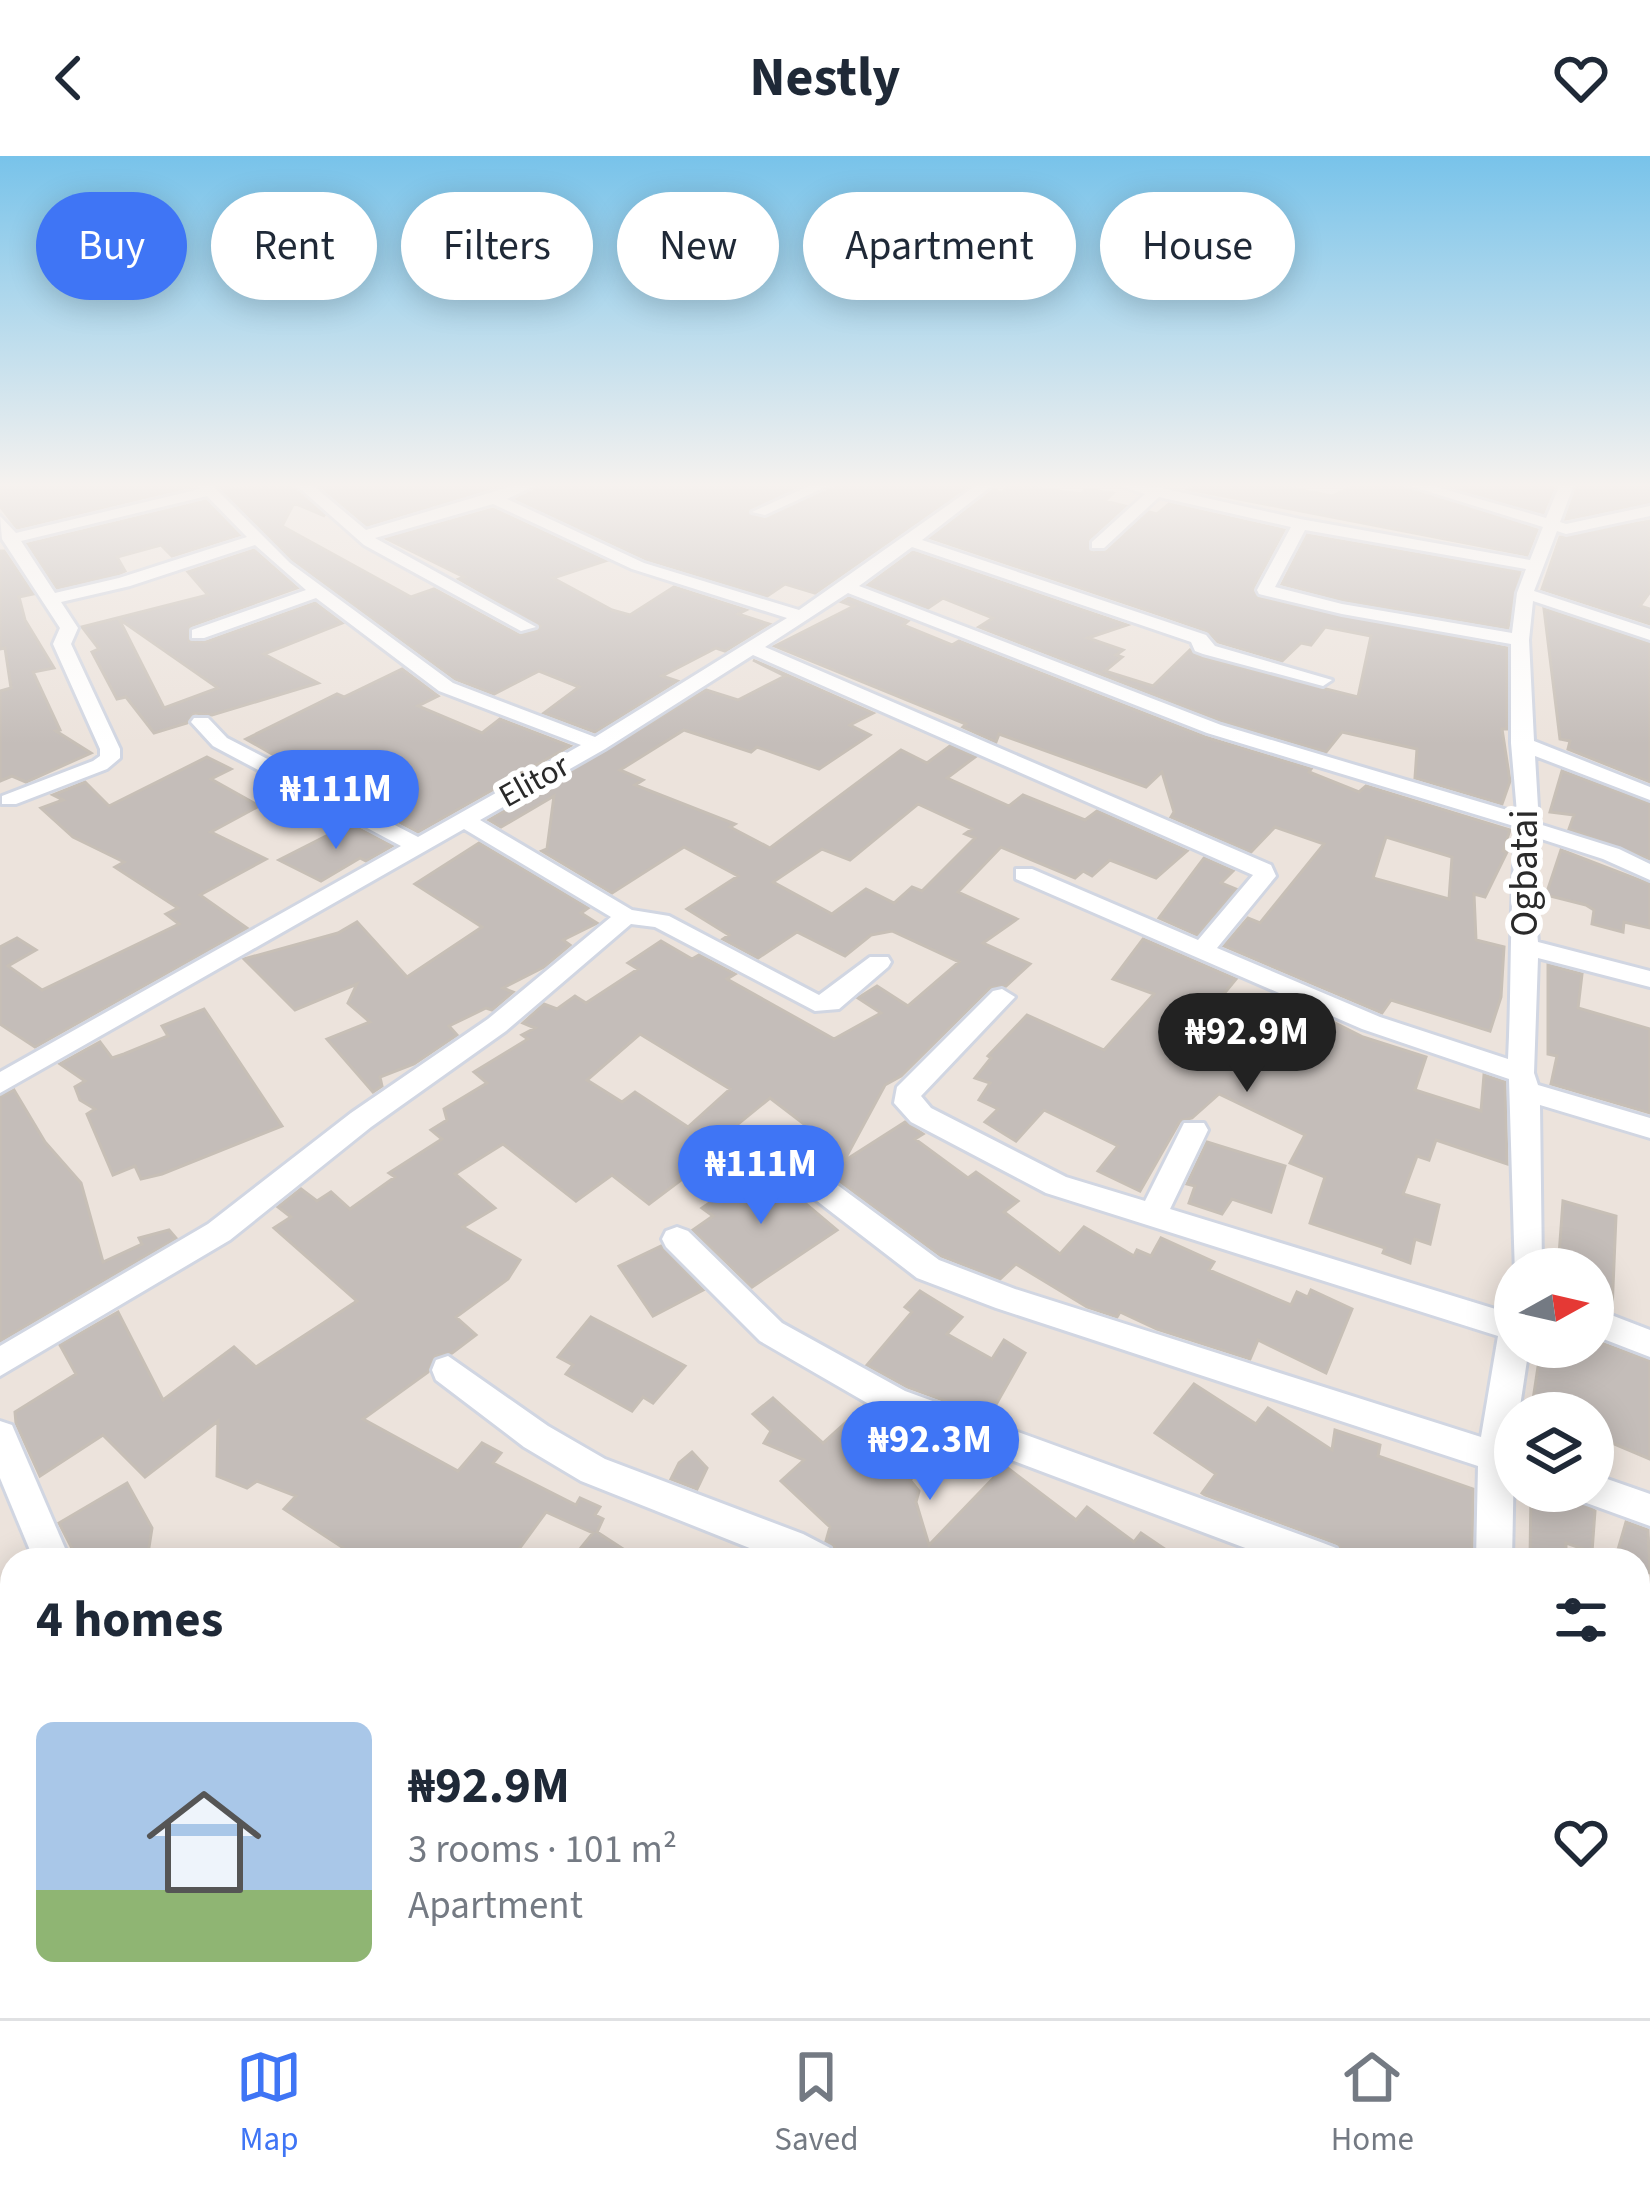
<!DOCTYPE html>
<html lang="en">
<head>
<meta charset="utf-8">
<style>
	:root { --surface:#fff; --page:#f2f2f3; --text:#1f2937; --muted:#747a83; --line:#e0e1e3; --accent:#3f75f5 }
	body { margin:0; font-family:"Source Sans 3",sans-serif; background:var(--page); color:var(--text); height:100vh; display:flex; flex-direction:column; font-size:45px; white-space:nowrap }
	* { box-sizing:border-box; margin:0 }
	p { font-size:39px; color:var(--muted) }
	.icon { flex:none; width:66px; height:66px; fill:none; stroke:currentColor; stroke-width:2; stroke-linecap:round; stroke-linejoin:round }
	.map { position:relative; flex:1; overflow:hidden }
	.drawer { position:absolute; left:0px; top:1392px; width:1650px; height:471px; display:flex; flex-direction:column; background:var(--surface); border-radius:36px 36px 0 0; box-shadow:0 6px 30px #0003 }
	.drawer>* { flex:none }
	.banner { position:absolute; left:36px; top:36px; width:1578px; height:108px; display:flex; gap:24px }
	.needle { width:78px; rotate:82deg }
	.buttons { position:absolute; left:1494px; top:1092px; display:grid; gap:24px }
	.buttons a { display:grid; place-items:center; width:120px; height:120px; border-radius:50%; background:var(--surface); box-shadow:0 6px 30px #0003; font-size:60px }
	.price { position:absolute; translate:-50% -102px; padding:0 27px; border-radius:42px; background:var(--accent); color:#fff; font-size:39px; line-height:78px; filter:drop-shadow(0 3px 6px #0008) }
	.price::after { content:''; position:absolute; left:50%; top:72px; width:36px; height:27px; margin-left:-18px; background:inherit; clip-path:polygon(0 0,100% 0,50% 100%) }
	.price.active { background:#222; color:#fff }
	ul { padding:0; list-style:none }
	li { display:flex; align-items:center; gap:36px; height:300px; padding:0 36px }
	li+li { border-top:3px solid var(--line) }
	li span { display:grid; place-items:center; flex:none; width:336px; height:240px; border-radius:18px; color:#555 }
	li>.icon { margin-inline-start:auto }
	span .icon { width:144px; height:144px; fill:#fffc; stroke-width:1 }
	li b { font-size:51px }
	h2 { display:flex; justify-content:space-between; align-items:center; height:144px; padding:0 36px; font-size:51px }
	.pill { padding:0 42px; border-radius:54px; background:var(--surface); box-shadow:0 6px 30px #0003; font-size:42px; line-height:108px }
	.pill.active { background:var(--accent); color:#fff }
	header { display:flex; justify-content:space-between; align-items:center; height:156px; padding:0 36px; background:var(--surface); font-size:54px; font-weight:700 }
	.tab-bar { display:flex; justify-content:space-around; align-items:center; height:168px; border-top:3px solid var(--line); background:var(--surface); font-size:33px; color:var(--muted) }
	.tab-bar a { display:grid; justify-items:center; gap:6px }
	.tab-bar .active { color:var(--accent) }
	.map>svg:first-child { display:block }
	.building { fill:#c4bdb9; stroke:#c7bfb6; stroke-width:3; fill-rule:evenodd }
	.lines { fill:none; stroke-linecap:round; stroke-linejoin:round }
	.minor-casing { stroke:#d1d6e2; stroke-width:6 }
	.minor { fill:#fff; fill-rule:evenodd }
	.labels { text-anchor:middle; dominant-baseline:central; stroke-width:12; stroke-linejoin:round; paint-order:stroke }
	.far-street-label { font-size:33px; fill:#2a2a2a; stroke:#fff }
	.street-label { font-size:39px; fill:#2a2a2a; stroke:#fff }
</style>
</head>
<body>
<header><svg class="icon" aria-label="back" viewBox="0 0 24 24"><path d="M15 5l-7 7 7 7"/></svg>Nestly<svg class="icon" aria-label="heart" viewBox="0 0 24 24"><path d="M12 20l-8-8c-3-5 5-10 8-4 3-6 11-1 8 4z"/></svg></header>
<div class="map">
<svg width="1650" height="1862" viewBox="0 0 1650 1862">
	<rect width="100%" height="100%" fill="#ece3dc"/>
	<g class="building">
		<path d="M0 328H192V330L17 372 0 350Z"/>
		<path d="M217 328H229L233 333 291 328 325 360 294 347 282 370 411 441 434 433 519 479 537 475 540 470 459 423 464 421 387 383 493 353 605 405 553 422 612 454 630 459 674 431 746 454 738 458 769 468 725 495 716 492 662 520 677 525 595 576 544 557 579 531 539 515 494 538 455 523 293 404Z"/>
		<path d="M318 328H504L367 369Z"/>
		<path d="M542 328H803L748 355 764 363 836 328H971L815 437 785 428 767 440 646 403 517 343Z"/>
		<path d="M1009 328 1081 338 1085 333 1113 337 1105 345 1125 350 1089 383 1092 397 1107 395 1149 356 1157 358 1169 348 1284 374 1253 432 1258 442 1507 492V573H1502L1510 625 1502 648 1415 622 1417 593 1342 576 1326 596 1222 565 979 471 993 462 943 442 928 452 868 429 913 396 1127 469 1088 482 1123 494 1116 499 1122 501 1105 515 1153 530 1190 494 1202 502 1358 541 1371 480 1325 471 1311 489 1301 487 1282 505 1218 486 1207 475 1164 460 931 382 994 334 1002 337Z"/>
		<path d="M1195 328H1270L1332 340 1358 328H1400L1537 374 1527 399 1188 333Z"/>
		<path d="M1442 328H1555L1543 357Z"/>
		<path d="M1578 328H1650V346L1566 363Z"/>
		<path d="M206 345 239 379 172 400 161 389 117 401 125 415 118 418 57 432 28 388Z"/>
		<path d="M1650 365V436L1640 450 1650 453V468L1542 433 1560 381Z"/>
		<path d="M1307 379 1520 416 1508 472 1343 444 1282 428Z"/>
		<path d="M254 394 297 432 190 470 189 485 206 486 315 447 342 467 264 498 318 527 212 559 194 557 187 567 154 577 126 541 117 543 92 496 99 493 82 471 208 439 188 416ZM119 463 218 532 164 552Z"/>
		<path d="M0 395H4L33 438 19 441 25 464 54 512 33 516 60 574 56 575 91 597 26 626 12 620 0 625V535L11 532 5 492 0 493Z"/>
		<path d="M849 442 908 465 903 469 952 489 959 485 1205 581 1311 613 1309 616 1359 636 1366 630 1510 674 1503 695 1507 696 1485 741 1474 738 1476 784 1504 791 1501 841 1490 875 1391 844 1382 857 1224 790 1248 762 1260 767 1324 688 1275 671 1251 696 1171 661 1174 656 1162 616 1146 631 999 578 996 586 963 571 966 568 775 490 854 450 842 446ZM1386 681 1452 701 1449 743 1373 722Z"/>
		<path d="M1544 453 1650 488V626L1568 593 1570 585 1560 583Z"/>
		<path d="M753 504 873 557 850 569 870 579 819 613 757 591 751 596 684 574 620 614 643 624 635 629 735 668 730 671 770 692 901 594 927 607 950 590 975 601 947 622 1009 650 1023 639 1085 664 1097 655 1187 695 1156 722 1110 704 1092 720 1083 715 1075 722 1001 691 958 736 1017 763 983 787 1030 808 1006 830 990 832 901 920 885 929 844 1005 905 966 923 978 915 983 968 1022 976 1016 1018 1045 1004 1056 1060 1098 1084 1071 1134 1100 1137 1094 1151 1100 1161 1082 1214 1106 1209 1114 1291 1149 1297 1136 1308 1141 1311 1134 1352 1153 1326 1217 1258 1184 1250 1203 1157 1173 1120 1156 1117 1161 1087 1151 1016 1108 1000 1123 941 1100 805 1000 825 984 770 942 733 972 741 979 649 1048 612 1019 576 1045 503 988 455 1018 495 1052 463 1071 520 1104 508 1123 456 1161 476 1179 452 1197 435 1200 428 1216 363 1263 458 1315 482 1287 501 1297 493 1307 576 1349 580 1342 600 1351 595 1359 603 1363 597 1376 640 1404H571L593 1377 546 1356 511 1404H336L345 1393 284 1353 296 1340 257 1325 247 1332 217 1320 218 1265 145 1321 103 1279 40 1320 16 1267 15 1256 76 1218 60 1189 118 1156 163 1244 234 1191 256 1211 357 1145 274 1072 291 1061 278 1051 301 1033 317 1045 331 1036 350 1053 395 1021 389 1017 442 983 431 974 447 964 444 953 487 927 474 916 528 883 522 879 535 872 523 867 544 848 557 853 575 840 586 847 638 813 628 807 661 785 692 803 699 799 735 818 727 823 834 883 881 857 858 842 877 830 908 850 959 806 892 775 871 779 845 800 797 776 758 802 723 783 729 779 687 753 738 720 684 691 612 737 542 695 547 693 554 640 501 671 489 664 706 534 738 544 785 520ZM918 648 972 673 965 678 975 682 922 735 912 731 894 747 866 733 832 758 773 726 822 693 850 704ZM640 878 730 933 688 971 635 936 622 946 587 924Z"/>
		<path d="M402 513 438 540 418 550 482 577 500 563 570 590 418 676 375 653 381 650 334 611 314 622 246 583 337 538 344 541Z"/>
		<path d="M207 601 231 613 211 623 259 650 211 676 266 703 200 739 247 772 35 891 0 868V791L17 782 36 794 8 810 42 834 179 768 166 758 178 752 115 711 124 706 73 681 41 652 63 644 53 639 85 626 109 650Z"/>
		<path d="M1562 615 1650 648V703L1569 673 1574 659 1550 656Z"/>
		<path d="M350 668 392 690 366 705 360 702 321 725 279 704Z"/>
		<path d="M479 687 588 752 581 757 597 767 563 784 570 789 544 811 503 832 513 836 492 854 486 852 449 870 457 879 414 908 380 921 382 930 373 936 327 883 370 866 348 847 357 828 295 854 244 803 338 777 357 766 407 821 482 771 415 728Z"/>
		<path d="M1561 694 1650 728V772L1624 766 1623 776 1592 768 1594 754 1586 749 1546 739Z"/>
		<path d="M1204 702 1233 715 1221 727 1236 733 1197 779 1159 762Z"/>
		<path d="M1143 783 1236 823 1213 851 1268 871 1273 853 1305 867 1313 856 1363 881 1426 901 1415 934 1481 955 1484 919 1505 926 1507 1008 1436 984 1429 1004 1417 1000 1403 1038 1439 1049 1430 1088 1415 1083 1410 1107 1383 1097 1385 1092 1310 1067 1325 1021 1290 1007 1305 979 1219 938 1192 962 1180 965 1140 1035 1098 1015 1118 990 1044 954 1016 985 985 966 998 953 979 944 990 927 975 922 991 902 988 900 1027 859 1104 894 1154 838 1113 823Z"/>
		<path d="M1548 809 1582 818 1578 852 1650 873V957L1551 928 1557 900 1548 898Z"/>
		<path d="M204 853 282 970 162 1018 141 1023 135 1010 113 1019 87 958 95 953 80 944 75 931 85 925 60 908 100 886 112 902 124 898 168 880 162 870Z"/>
		<path d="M14 934 45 986 81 1027 103 1106 142 1088 139 1082 169 1074 176 1082 0 1185V941Z"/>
		<path d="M1207 986 1285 1010 1271 1056 1232 1043 1222 1058 1189 1047 1195 1030 1187 1028Z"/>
		<path d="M762 1011 837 1074 752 1131 693 1074 713 1060 702 1052Z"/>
		<path d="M1563 1045 1616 1060 1612 1155 1593 1148V1113H1558Z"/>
		<path d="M661 1090 703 1134 653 1160 619 1110Z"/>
		<path d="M920 1135 962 1161 947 1178 992 1203 1004 1184 1025 1197 989 1261 907 1231 867 1209 912 1156 905 1151Z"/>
		<path d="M591 1161 685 1210 653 1247 643 1241 632 1255 566 1218 573 1209 558 1201Z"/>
		<path d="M1593 1184 1650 1205V1303L1593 1279V1257H1531L1541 1191H1593Z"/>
		<path d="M1194 1228 1256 1268 1268 1252 1332 1294 1335 1274 1380 1289 1378 1300 1473 1333 1472 1404H1384L1360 1396 1359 1404H1345L1338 1388 1205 1339 1202 1337 1216 1318 1155 1277Z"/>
		<path d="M773 1242 823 1287 864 1250 903 1283 911 1274 936 1299 910 1324 919 1335 916 1346 929 1389 1005 1310 1076 1364 1087 1351 1134 1386 1141 1377 1181 1404H839L834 1390 826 1385 830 1371 781 1325 804 1304 764 1287 771 1275 753 1258Z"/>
		<path d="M692 1296 707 1312 697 1333 671 1323 679 1307Z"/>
		<path d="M127 1327 152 1372 147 1404H78L59 1367Z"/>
		<path d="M1531 1335 1574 1342 1595 1355 1592 1396 1566 1387V1404H1530Z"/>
		<path d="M1626 1366 1648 1374 1650 1417 1638 1413V1404H1615Z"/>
	</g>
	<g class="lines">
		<defs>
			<g id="minor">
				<path d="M196 328H211L290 407 453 527 595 581 787 462 632 413 493 348 375 382 536 471 521 475 364 389 295 328H311L366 374 519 328H538L507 343 644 407 799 454 978 328H994L922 384 1206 479 1215 490 1332 524 1323 530 1203 498 1195 495 1191 486 912 391 859 430 1221 569 1517 657 1511 587V488L1342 458 1259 438 1257 434 1291 371 1159 341 1104 392H1092V386L1145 338 1115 328 1157 331 1300 363 1530 404 1543 371 1404 328H1426L1546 362 1560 328H1574L1560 366 1566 368 1650 350V360L1566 378 1557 375 1534 435 1650 473V484L1533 445 1529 484 1534 585 1650 631V644L1535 600 1539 668 1619 693 1650 708V724L1603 703 1538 682 1533 734 1538 786 1650 815V831L1538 802 1534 917 1538 929 1650 962V982L1540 949 1542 1113H1515V1119L1509 923 1362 873 1016 723V713H1032L1198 784 1253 719 753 499 605 593 480 664 632 754 669 760 819 839 870 801H888L891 806 888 811 839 853 815 855 655 771 631 768 506 875 371 971 230 1084 0 1220V1190L208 1068 351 957 488 863 611 761 464 673 0 937V916L401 690 213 590 191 566 194 562H208L227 582 418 681 581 589 439 535 316 442 204 482H192V474L306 434 255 389 130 430 61 446 78 472 71 488 120 593V602L107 613 16 648H2V640L93 605 100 600V593L53 488 60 472 2 383 0 360 16 377 200 333ZM207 340 247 381 119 422 55 437 21 385ZM1305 374 1526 413 1517 437 1512 477 1342 448 1275 431ZM848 437 1207 577 1517 671C1509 748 1512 825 1508 903L1380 861 1217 792 1276 720 1271 709 765 491Z"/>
				<path d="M813 328H832L765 359 752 356Z"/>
				<path d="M1002 833 1015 841 921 940 931 952 1066 1021 1145 1045 1184 967H1204L1208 974 1170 1053 1515 1159V1191H1529L1519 1257H1515L1512 1404H1476L1478 1310 996 1152 917 1122 747 991 743 984 747 977H767L939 1104 1015 1133 1481 1281 1498 1180 1046 1037 911 966 894 947 897 931 993 835Z"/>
				<path d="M677 1071 688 1075 782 1167 905 1235 1323 1387 1336 1392 1341 1404H1277L881 1255 760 1185 666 1091 662 1083 666 1075Z"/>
				<path d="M1593 1152 1650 1174V1201L1593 1179Z"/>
				<path d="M448 1200 548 1270 605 1303 803 1378 830 1392 835 1404H780L581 1325 524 1291 436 1224 432 1214 436 1204Z"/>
				<path d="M0 1265 12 1269 70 1404H34L0 1322Z"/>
				<path d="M1593 1318 1650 1338V1370L1581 1345 1576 1335H1593Z"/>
				<path d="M1638 1678 1650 1683V1727L1638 1722Z"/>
				<path d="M298 1851H348L353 1862H303Z"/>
				<path d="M1390 1851H1436L1433 1862H1387Z"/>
			</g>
		</defs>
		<use href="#minor" class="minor-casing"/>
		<use href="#minor" class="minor"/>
	</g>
	<linearGradient id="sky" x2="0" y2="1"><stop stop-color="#78c3ea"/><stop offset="0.56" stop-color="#f6f2ef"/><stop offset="1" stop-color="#f6f2ef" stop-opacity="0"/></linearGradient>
	<rect width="1650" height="588" fill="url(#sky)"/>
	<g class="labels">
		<g class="far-street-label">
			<text transform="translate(534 625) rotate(-29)">Elitor</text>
		</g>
		<g class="street-label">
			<text transform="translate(1525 717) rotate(-90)">Ogbatai</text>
		</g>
	</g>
</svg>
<div class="buttons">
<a><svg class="needle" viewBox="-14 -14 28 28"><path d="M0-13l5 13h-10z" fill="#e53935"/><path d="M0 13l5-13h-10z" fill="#747a83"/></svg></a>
<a><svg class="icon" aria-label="layers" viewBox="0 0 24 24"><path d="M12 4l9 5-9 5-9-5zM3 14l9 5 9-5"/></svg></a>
</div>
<b class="price" style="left:336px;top:696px">₦111M</b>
<b class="price active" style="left:1247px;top:939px">₦92.9M</b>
<b class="price" style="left:761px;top:1071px">₦111M</b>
<b class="price" style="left:930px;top:1347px">₦92.3M</b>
<div class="banner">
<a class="pill active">Buy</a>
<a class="pill">Rent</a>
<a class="pill">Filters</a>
<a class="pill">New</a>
<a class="pill">Apartment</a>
<a class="pill">House</a>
</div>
<section class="drawer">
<h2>4 homes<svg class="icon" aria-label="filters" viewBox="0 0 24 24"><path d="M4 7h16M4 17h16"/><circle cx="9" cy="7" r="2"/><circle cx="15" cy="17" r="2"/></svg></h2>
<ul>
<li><span style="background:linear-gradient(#a9c7e8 70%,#8fb573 0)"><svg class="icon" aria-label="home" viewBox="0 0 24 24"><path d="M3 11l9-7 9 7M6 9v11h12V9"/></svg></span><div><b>₦92.9M</b><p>3 rooms · 101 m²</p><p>Apartment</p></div><svg class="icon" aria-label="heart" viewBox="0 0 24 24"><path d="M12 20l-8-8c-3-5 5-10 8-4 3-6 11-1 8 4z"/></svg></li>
</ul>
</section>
</div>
<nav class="tab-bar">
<a class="active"><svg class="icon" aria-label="map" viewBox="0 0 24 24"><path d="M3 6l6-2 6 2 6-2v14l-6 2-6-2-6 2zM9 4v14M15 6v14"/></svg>Map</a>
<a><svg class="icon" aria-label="saved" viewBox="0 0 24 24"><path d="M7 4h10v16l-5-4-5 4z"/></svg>Saved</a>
<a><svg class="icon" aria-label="home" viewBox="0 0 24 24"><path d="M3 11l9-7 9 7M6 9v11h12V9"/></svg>Home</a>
</nav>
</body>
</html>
